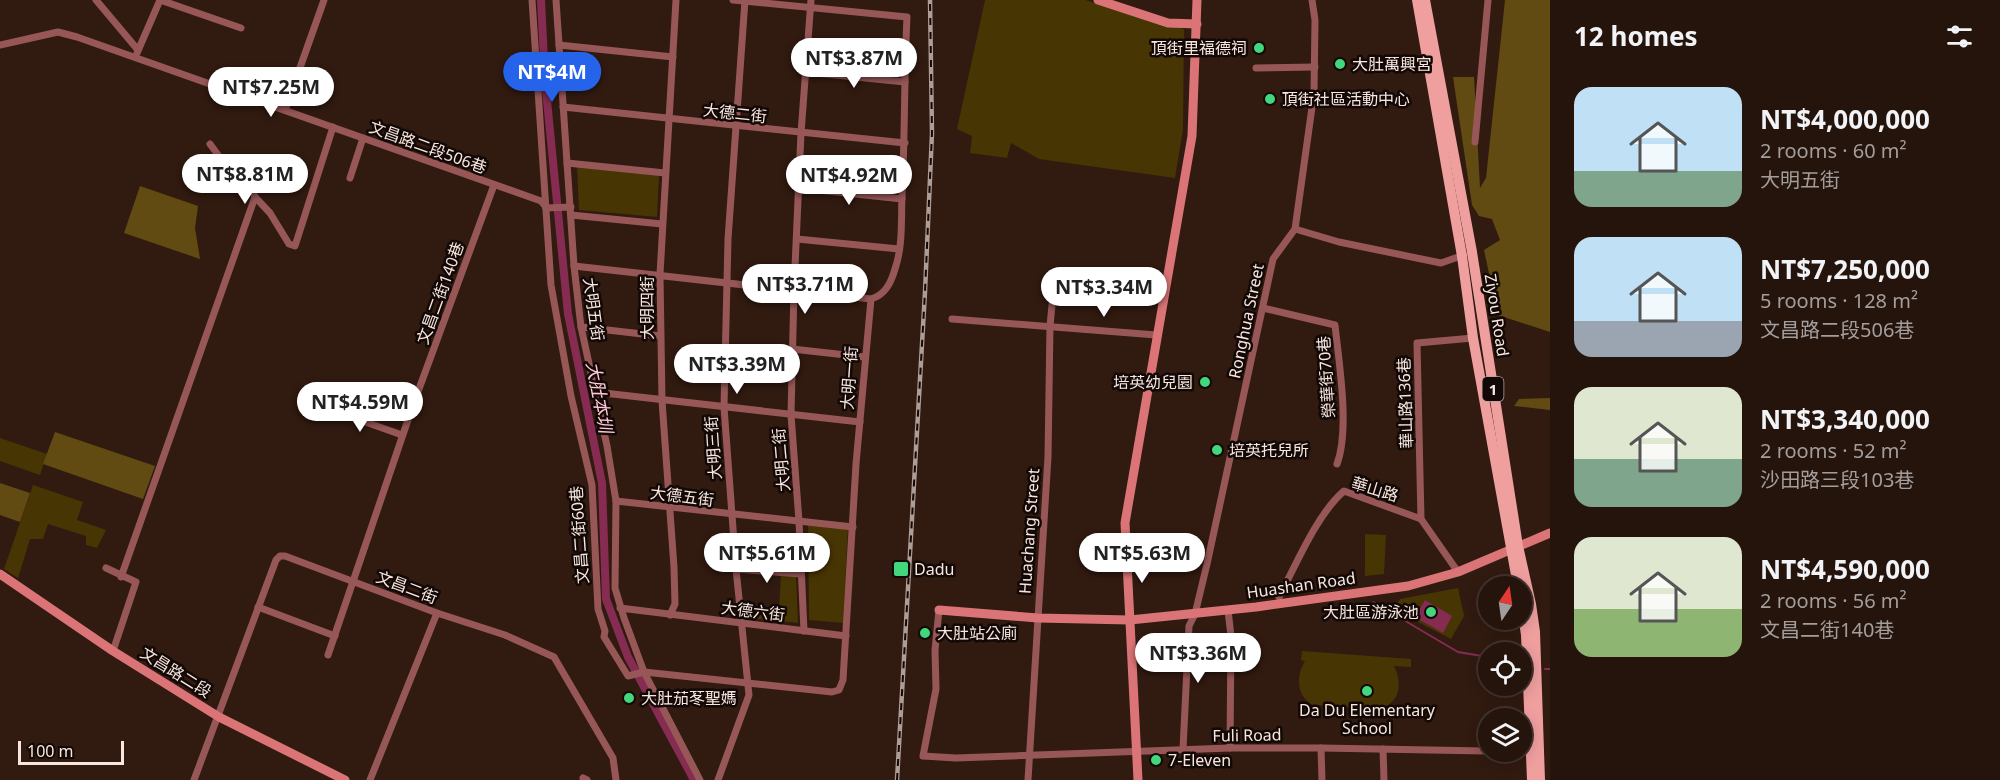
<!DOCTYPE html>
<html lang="en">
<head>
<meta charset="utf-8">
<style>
	:root { --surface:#25140c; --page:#2d1d15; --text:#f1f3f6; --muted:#a39e9d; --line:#42332d; --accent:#2563eb }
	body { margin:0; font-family:"Noto Sans","Noto Sans TC",sans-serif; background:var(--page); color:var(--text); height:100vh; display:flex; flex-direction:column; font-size:22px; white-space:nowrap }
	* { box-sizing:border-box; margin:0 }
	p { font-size:20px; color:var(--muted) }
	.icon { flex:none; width:33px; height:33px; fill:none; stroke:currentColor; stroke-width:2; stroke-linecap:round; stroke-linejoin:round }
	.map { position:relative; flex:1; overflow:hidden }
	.details { display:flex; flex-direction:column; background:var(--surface); width:450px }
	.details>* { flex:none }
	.needle { width:39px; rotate:13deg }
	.buttons { position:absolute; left:1478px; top:576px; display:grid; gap:12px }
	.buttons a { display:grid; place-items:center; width:54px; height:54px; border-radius:50%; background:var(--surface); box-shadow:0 3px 15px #0003,0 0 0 2px var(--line); font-size:30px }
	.scale { position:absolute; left:18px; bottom:15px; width:106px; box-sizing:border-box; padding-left:6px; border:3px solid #f8e7e0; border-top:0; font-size:16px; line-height:21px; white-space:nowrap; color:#f8e7e0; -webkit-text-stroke:4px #120805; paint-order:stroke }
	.price { position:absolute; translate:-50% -51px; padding:0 14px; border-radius:21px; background:#fff; color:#222; font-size:20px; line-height:39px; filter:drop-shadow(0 2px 3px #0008) }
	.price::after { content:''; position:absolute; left:50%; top:36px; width:18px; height:14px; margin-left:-9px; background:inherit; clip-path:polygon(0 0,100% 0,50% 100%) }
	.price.active { background:var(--accent); color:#fff }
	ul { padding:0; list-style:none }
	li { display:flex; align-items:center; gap:18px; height:150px; padding:0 24px }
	li span { display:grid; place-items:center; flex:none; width:168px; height:120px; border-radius:18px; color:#555 }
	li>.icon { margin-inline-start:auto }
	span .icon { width:72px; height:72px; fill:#fffc; stroke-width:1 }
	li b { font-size:26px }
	h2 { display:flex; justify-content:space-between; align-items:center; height:72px; padding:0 24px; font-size:26px }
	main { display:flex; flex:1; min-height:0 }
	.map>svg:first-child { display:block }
	.green { fill:#483504 }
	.forest { fill:#624b12 }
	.water { fill:#862b52 }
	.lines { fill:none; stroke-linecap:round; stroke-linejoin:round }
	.stream { stroke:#862b52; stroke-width:2 }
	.canal { stroke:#862b52; stroke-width:8 }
	.street { stroke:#975757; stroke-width:7 }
	.secondary { stroke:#db7476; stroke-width:9 }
	.primary { stroke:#f09f9f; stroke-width:10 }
	.rail-casing { stroke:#af9c94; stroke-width:4.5 }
	.rail { stroke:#120805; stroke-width:2; stroke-dasharray:7; stroke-linecap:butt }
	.poi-dot { fill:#42d77c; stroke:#120805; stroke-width:2 }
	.labels { text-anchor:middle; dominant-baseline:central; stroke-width:5; stroke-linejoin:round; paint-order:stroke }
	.shield { fill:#120805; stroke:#b3a49e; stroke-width:1.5 }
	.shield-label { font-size:15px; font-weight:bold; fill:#f8e7e0 }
	.poi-label { font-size:16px; fill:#f8e7e0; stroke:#120805; text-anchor:start }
	.street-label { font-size:16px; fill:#f8e7e0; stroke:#120805 }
	.water-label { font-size:18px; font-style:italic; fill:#ffc9da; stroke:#120805 }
</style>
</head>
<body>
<main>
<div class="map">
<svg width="1550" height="780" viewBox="0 0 1550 780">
	<rect width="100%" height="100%" fill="#311a10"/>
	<g class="green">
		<path d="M985 0H1085L1184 29 1183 129 1175 178 1039 159 1011 143 1007 158 970 153 972 136 957 129Z"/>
		<path d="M577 165 659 174 657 217 579 210Z"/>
		<path d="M0 438 47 454 40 475 0 461Z"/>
		<path d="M33 485 83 502 77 520 106 530 97 548 86 545V536L48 524 43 539H30L18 578 4 569Z"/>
		<path d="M808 525 848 528 843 623 809 620Z"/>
		<path d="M1365 534 1386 535 1384 574 1365 576Z"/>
		<path d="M781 575H796L798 623 741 617 742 608 779 610Z"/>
		<path d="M1458 588 1464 616 1451 639 1393 609 1400 599Z"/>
		<path d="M1302 651 1411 659V667L1394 666C1401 680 1402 700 1384 707 1375 711 1326 705 1313 705 1296 696 1296 675 1305 661L1301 660Z"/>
	</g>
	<g class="forest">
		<path d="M1505 0H1550V332L1498 315 1484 250 1500 240 1492 219 1479 216 1472 205 1453 77H1474L1480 188 1486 178Z"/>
		<path d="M140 186 198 206 195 228 200 259 124 233Z"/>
		<path d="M1550 398V410L1514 406 1519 399Z"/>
		<path d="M55 432 155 466 143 499 43 464Z"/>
		<path d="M0 483 30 493 20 522 0 515Z"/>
	</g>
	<path class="water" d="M1425 600 1452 616 1443 633 1415 617Z"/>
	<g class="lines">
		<g class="stream">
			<path d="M1373 602 1458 652 1488 657"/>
			<path d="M1545 669H1550"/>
		</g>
		<path class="canal" d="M541 0 545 80 568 314 602 483 606 599 628 657 694 780"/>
		<g class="street">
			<path d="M96 0 138 50"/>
			<path d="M160 0 241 28"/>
			<path d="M532 0 551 285 571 396 592 485 598 609 605 631 604 637 628 676 644 672 832 692 839 690 843 680 856 464 871 299"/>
			<path d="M556 0 574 266 581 327 607 446 616 501 615 588 624 618 644 672 700 780"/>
			<path d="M0 45 58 32 77 37 541 201 546 207"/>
			<path d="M559 45 673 57"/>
			<path d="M137 53 160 0"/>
			<path d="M1256 68 1315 67"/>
			<path d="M806 72 905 82"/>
			<path d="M563 107 905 143"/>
			<path d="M285 110 324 0"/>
			<path d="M1475 142 1488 0"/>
			<path d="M210 144 221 159 253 191 255 197 270 213 289 244 295 246 333 127"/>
			<path d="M567 163 665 173"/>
			<path d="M350 178 363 138"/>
			<path d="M799 188 902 199"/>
			<path d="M546 208 571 207"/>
			<path d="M571 215 662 224"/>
			<path d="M1295 229 1339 242 1441 263 1464 255"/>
			<path d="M797 239 899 249"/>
			<path d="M574 266 871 299C885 295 891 283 895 269 903 246 901 220 902 196 905 136 904 77 907 17L733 0"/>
			<path d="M1263 308 1335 325C1339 363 1350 429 1337 464"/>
			<path d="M952 319 1156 335"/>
			<path d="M581 327 660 336"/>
			<path d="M792 349 864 357"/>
			<path d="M595 392 860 422"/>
			<path d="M326 408 402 435"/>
			<path d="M616 501 853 527"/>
			<path d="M1421 519 1417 343 1473 338"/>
			<path d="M106 568 136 582 113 651"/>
			<path d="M736 569 800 574"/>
			<path d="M121 577 255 197"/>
			<path d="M1279 597C1296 565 1317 514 1344 491L1421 519 1458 572"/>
			<path d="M258 607 335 636"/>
			<path d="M620 608 846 636"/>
			<path d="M939 610 935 650 936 689 923 756 956 758 1230 748H1321L1534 752"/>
			<path d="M1228 610 1231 636 1230 748"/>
			<path d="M670 615 675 604 674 567 662 401 660 274 676 0"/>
			<path d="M804 631 799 521 791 415 794 289 801 133 811 0"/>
			<path d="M328 655 412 408 494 185"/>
			<path d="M1321 748 1322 780"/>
			<path d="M1183 749 1189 626 1195 614 1207 564 1273 259 1295 229 1314 93 1315 20 1312 0"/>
			<path d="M1383 749 1384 780"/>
			<path d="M583 778 587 780"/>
			<path d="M194 780 276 560 280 556H285L437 613 505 635 554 657 613 758 616 780"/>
			<path d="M370 780 437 613"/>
			<path d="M718 780 749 695 736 569 724 407 728 239 745 0"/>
			<path d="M1028 780 1048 457 1050 326 1054 284"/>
		</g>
		<g class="secondary">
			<path d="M1098 0 1168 23 1197 24"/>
			<path d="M0 574 113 651 219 717 345 780"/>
			<path d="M939 610 1038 618 1130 620 1256 607 1408 586 1458 572 1550 533"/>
			<path d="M1138 780 1125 523 1192 136 1197 0"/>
		</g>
		<g class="primary">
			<path d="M1417 0 1462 256 1473 338 1518 586"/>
			<path d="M1425 0 1472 252 1518 546 1531 604 1535 632 1540 780"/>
			<path d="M1521 600 1526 635 1532 780"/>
		</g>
		<defs>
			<path id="rail" d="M897 780 925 292 932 133 930 0"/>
		</defs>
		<use href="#rail" class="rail-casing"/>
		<use href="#rail" class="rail"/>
	</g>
	<g class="poi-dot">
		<circle cx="1259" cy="48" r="6"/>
		<circle cx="1340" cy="64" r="6"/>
		<circle cx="1270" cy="99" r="6"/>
		<circle cx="1205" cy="382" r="6"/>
		<circle cx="1217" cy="450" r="6"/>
		<rect x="893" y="561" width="16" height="16" rx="3"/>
		<circle cx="1431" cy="612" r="6"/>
		<circle cx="925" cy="633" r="6"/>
		<circle cx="1367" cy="691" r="6"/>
		<circle cx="629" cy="698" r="6"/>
		<circle cx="1156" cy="760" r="6"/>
	</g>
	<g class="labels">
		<rect class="shield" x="1482.5" y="377" width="21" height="24" rx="4.5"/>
		<g class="shield-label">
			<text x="1493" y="389">1</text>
		</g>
		<g class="poi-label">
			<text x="1247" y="48" text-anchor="end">頂街里福德祠</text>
			<text x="1352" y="64">大肚萬興宮</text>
			<text x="1282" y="99">頂街社區活動中心</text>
			<text x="1193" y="382" text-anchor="end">培英幼兒園</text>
			<text x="1229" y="450">培英托兒所</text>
			<text x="914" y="569">Dadu</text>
			<text x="1419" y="612" text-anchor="end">大肚區游泳池</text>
			<text x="937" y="633">大肚站公廁</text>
			<text x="641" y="698">大肚茄苳聖媽</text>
			<text x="1367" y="710" text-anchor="middle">Da Du Elementary<tspan x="1367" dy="18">School</tspan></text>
			<text x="1168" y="760">7-Eleven</text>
		</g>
		<g class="street-label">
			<text transform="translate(735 113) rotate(6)">大德二街</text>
			<text transform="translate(428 147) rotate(20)">文昌路二段506巷</text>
			<text transform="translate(440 293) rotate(-70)">文昌二街140巷</text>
			<text transform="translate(647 308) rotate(-90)">大明四街</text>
			<text transform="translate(594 309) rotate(82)">大明五街</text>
			<text transform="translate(1497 315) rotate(81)">Ziyou Road</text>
			<text transform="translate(1246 321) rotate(-78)">Ronghua Street</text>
			<text transform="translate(1326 377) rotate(-94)">榮華街70巷</text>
			<text transform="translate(849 378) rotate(-86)">大明一街</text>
			<text transform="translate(1405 403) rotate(-92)">華山路136巷</text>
			<text transform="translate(713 448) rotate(-94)">大明三街</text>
			<text transform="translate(781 460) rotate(-95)">大明二街</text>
			<text transform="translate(1375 489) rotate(17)">華山路</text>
			<text transform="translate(682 496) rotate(7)">大德五街</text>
			<text transform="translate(1029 531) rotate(-86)">Huachang Street</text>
			<text transform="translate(579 535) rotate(-94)">文昌二街60巷</text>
			<text transform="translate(1301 585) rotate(-8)">Huashan Road</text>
			<text transform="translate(407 587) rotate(21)">文昌二街</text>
			<text transform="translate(753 611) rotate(7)">大德六街</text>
			<text transform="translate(176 672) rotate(32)">文昌路二段</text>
			<text transform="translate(1247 735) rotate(-1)">Fuli Road</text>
		</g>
		<g class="water-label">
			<text transform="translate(600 397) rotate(79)">大肚本圳</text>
		</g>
	</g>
</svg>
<div class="buttons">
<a><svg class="needle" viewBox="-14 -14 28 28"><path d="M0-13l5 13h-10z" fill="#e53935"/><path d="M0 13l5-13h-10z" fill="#a39e9d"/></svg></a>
<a><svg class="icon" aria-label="locate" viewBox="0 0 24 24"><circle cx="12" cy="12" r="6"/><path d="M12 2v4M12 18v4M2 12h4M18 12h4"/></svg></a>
<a><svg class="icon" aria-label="layers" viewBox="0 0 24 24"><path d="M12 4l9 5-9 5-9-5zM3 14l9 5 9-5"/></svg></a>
</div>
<div class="scale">100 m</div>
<b class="price" style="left:854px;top:89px">NT$3.87M</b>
<b class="price active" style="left:552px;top:103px">NT$4M</b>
<b class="price" style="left:271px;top:118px">NT$7.25M</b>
<b class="price" style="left:245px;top:205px">NT$8.81M</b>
<b class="price" style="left:849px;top:206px">NT$4.92M</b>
<b class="price" style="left:805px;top:315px">NT$3.71M</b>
<b class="price" style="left:1104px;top:318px">NT$3.34M</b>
<b class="price" style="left:737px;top:395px">NT$3.39M</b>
<b class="price" style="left:360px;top:433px">NT$4.59M</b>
<b class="price" style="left:767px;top:584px">NT$5.61M</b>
<b class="price" style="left:1142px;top:584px">NT$5.63M</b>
<b class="price" style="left:1198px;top:684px">NT$3.36M</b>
</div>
<section class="details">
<h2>12 homes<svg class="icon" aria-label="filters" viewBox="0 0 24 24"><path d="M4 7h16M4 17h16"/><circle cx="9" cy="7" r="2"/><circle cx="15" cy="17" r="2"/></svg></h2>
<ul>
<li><span style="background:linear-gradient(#bfe0f5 70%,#7fa58c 0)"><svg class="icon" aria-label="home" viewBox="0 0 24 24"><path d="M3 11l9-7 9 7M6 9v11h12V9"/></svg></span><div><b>NT$4,000,000</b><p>2 rooms · 60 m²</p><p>大明五街</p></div></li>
<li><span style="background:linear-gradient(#bfe0f5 70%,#9aa5b1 0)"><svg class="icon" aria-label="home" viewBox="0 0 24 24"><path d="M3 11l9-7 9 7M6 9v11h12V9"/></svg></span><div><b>NT$7,250,000</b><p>5 rooms · 128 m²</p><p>文昌路二段506巷</p></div></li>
<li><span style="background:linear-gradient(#dfe7d0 60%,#7fa58c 0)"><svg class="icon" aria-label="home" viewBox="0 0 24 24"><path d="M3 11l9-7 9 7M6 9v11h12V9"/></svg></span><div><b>NT$3,340,000</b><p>2 rooms · 52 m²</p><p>沙田路三段103巷</p></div></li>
<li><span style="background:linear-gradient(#dfe7d0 60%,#8fb573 0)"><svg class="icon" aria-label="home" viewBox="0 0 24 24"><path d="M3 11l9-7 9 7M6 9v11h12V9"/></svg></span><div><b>NT$4,590,000</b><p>2 rooms · 56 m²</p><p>文昌二街140巷</p></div></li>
</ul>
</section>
</main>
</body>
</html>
